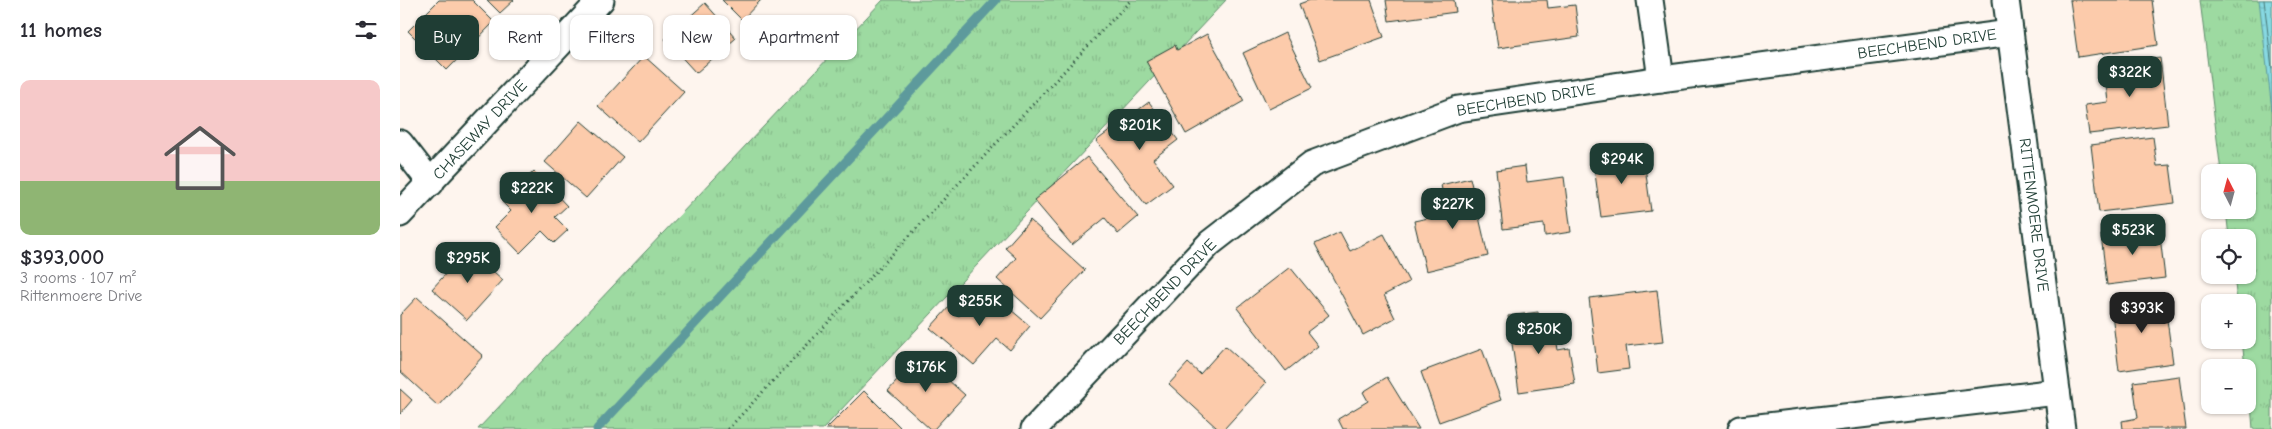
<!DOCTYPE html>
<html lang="en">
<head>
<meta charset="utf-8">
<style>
	:root { --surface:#fff; --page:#f7f7f7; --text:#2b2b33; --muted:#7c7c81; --accent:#1f3d34 }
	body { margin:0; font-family:"Comic Neue",sans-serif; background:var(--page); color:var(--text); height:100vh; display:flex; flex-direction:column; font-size:19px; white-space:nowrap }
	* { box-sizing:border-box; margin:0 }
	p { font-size:16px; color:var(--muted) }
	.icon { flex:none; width:28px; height:28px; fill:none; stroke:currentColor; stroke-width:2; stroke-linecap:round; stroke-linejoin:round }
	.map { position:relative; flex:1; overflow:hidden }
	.panel { display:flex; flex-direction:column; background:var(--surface); width:400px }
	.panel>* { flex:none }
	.guide { position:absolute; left:15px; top:15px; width:475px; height:45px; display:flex; gap:10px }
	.needle { width:32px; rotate:354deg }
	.tools { position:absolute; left:1801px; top:164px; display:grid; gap:10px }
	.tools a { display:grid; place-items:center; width:55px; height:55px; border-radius:10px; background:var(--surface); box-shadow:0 1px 4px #0004; font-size:25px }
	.price { position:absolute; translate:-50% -42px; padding:0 11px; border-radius:10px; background:var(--accent); color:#fff; font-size:16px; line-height:32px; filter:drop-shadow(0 1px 2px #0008) }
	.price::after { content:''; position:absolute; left:50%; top:30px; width:15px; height:11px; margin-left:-8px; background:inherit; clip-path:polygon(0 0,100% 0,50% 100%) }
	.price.selected { background:#222; color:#fff }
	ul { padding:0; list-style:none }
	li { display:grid; align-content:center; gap:10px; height:265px; padding:0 20px }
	li span { display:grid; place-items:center; height:155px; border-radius:10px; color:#555 }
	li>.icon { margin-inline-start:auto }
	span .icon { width:90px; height:90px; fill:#fffc; stroke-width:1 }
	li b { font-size:21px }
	h2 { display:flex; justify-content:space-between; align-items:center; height:60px; padding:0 20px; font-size:21px }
	.pill { padding:0 18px; border-radius:10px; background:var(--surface); box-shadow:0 1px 4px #0004; font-size:18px; line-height:45px }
	.pill.selected { background:var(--accent); color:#fff }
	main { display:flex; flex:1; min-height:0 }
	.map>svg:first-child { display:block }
	.grass { fill:url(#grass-tufts); stroke:#5e8c6a }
	.water { fill:url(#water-ripples); stroke:#5d9a9c }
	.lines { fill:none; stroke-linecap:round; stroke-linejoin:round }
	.shore { stroke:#497b79; stroke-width:1 }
	.stream { stroke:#5d9a9c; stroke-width:9 }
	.building { fill:#fccbab; stroke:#1f3d34 }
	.street-casing { stroke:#1f3d34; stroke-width:29 }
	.path { stroke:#1f3d34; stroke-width:3; stroke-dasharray:1 4; stroke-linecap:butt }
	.street { stroke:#fff; stroke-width:25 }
	.labels { text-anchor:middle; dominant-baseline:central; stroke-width:5; stroke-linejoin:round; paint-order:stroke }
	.street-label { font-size:16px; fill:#1f3d34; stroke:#fff }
</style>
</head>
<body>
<main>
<section class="panel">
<h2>11 homes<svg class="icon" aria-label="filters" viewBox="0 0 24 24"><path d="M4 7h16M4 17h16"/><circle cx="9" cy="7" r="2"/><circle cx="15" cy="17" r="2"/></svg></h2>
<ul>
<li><span style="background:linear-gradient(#f6c9c9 65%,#8fb573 0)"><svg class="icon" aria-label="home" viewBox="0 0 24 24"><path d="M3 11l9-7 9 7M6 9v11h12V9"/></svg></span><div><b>$393,000</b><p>3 rooms · 107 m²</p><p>Rittenmoere Drive</p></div></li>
</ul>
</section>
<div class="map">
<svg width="1872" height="429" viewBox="0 0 1872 429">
	<defs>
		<pattern id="grass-tufts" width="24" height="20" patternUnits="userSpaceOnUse" patternTransform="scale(1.25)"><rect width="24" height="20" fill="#9ddaa1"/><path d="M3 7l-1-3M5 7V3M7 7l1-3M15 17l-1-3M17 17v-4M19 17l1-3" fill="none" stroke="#87bc8b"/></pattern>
		<pattern id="water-ripples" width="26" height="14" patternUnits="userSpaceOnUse" patternTransform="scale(1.25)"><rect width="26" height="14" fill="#87d8e1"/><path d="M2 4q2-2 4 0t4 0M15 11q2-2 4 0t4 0" fill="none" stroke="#74bac2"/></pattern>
	</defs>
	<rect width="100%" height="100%" fill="#fef5ee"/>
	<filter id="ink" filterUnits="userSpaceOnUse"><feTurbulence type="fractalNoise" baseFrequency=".02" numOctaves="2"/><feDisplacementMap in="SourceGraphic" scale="10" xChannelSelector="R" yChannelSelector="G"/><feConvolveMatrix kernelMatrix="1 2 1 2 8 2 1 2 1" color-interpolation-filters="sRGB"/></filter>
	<g filter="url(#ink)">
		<g class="grass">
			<path d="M483 0H826L423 429H78Z"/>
			<path d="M1800 0H1872V429H1853L1848 368 1845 367 1842 340H1848V302H1837L1834 275H1848V238L1829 237 1826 210H1848V172H1821Z"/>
		</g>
		<path class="water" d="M1859 0H1872V110Z"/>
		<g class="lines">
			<path class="shore" d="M1864 0 1872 68"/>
			<path class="stream" d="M197 429 596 0"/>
		</g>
		<g class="building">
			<path d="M39 0H72L94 22 47 70 8 31Z"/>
			<path d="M87 0H114L100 13Z"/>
			<path d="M322 0H361L342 20Z"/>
			<path d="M910 0H971L984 37 920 60 899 4Z"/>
			<path d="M986 0H1054L1056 12 989 21Z"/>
			<path d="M1091 0H1147L1148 8 1175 5 1179 37 1098 48Z"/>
			<path d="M1670 0H1752L1758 45 1678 57Z"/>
			<path d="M305 3 336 38 296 73 265 39Z"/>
			<path d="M885 33 912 88 869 109 843 53Z"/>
			<path d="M807 34 844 101 786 134 746 61 775 45 777 50Z"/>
			<path d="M244 56 284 92 238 142 198 106Z"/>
			<path d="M1760 58 1768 125 1689 134 1685 105 1708 102 1704 65Z"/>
			<path d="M749 102 778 140 753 159 773 185 746 205 696 141Z"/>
			<path d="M181 121 223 157 186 198 145 162Z"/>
			<path d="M1753 137 1757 166 1770 165 1775 203 1699 212 1691 145Z"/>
			<path d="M1243 152 1251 211 1201 217 1193 159Z"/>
			<path d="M687 157 738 217 718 234 705 218 672 245 634 200Z"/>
			<path d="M1125 166 1127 182 1164 177 1171 232 1145 236 1144 224 1103 229 1096 170Z"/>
			<path d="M134 171 167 206 155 217 168 230 154 243 142 231 120 253 95 227 111 211 102 202Z"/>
			<path d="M1070 178 1088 256 1026 271 1014 221 1047 214 1041 185Z"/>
			<path d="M630 220 685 270 640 318 597 279 616 258 605 248Z"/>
			<path d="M1759 228 1765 278 1707 285 1701 235Z"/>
			<path d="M940 232 950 251 984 234 1009 282 984 295 995 318 963 335 915 244Z"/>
			<path d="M68 249 103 280 67 320 32 289Z"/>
			<path d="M890 267 929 315 907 332 918 346 886 371 837 308Z"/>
			<path d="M584 287 630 326 610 350 597 339 574 365 530 328 549 307 559 316Z"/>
			<path d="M1257 290 1263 342 1226 346 1229 369 1198 373 1189 298Z"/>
			<path d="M17 297 83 356 38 406 0 371V315Z"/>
			<path d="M1764 298 1773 363 1719 371 1711 305Z"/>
			<path d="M1138 312 1140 327 1154 324 1158 350 1169 348 1175 384 1119 392 1108 316Z"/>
			<path d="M825 346 866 383 824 429H818L769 384 788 363 800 374Z"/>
			<path d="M1082 349 1101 400 1039 422 1021 372Z"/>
			<path d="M520 355 565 395 534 429H530L488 391Z"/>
			<path d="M1779 376 1786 429H1723L1722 421 1738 418 1733 382Z"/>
			<path d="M987 377 1019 429H943L938 419 968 401 963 392Z"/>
			<path d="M0 389 12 400 0 414Z"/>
			<path d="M464 391 500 427 498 429H426Z"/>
		</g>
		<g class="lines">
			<defs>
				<g id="street">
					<path d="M1250 0 1261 79"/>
					<path d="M1606 0 1662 429"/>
					<path d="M0 143 31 183"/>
					<path d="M0 214 201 0"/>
					<path d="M634 429 810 243 912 164 1058 109 1261 79 1610 33"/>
					<path d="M1341 429 1657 392"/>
				</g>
			</defs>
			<use href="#street" class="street-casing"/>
			<path class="path" d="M328 429 731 0"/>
			<use href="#street" class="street"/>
		</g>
	</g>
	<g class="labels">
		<g class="street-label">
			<text transform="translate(1527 44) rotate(-8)">BEECHBEND DRIVE</text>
			<text transform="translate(1126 100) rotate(-9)">BEECHBEND DRIVE</text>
			<text transform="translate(80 130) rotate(-47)">CHASEWAY DRIVE</text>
			<text transform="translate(1634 215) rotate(83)">RITTENMOERE DRIVE</text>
			<text transform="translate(765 292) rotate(-46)">BEECHBEND DRIVE</text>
		</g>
	</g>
</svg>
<div class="tools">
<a><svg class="needle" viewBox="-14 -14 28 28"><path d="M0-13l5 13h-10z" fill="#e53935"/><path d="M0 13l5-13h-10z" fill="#7c7c81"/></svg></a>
<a><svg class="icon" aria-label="locate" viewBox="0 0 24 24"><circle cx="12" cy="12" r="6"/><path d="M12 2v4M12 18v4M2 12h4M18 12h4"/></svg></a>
<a>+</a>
<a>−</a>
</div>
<b class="price" style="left:1730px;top:98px">$322K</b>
<b class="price" style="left:740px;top:151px">$201K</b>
<b class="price" style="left:1222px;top:185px">$294K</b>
<b class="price" style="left:132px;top:214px">$222K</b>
<b class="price" style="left:1053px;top:230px">$227K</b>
<b class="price" style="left:1733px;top:256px">$523K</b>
<b class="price" style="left:68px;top:284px">$295K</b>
<b class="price" style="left:580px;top:327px">$255K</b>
<b class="price selected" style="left:1742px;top:334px">$393K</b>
<b class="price" style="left:1139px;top:355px">$250K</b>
<b class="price" style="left:526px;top:393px">$176K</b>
<div class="guide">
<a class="pill selected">Buy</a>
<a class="pill">Rent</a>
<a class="pill">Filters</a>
<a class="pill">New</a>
<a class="pill">Apartment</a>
</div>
</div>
</main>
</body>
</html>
